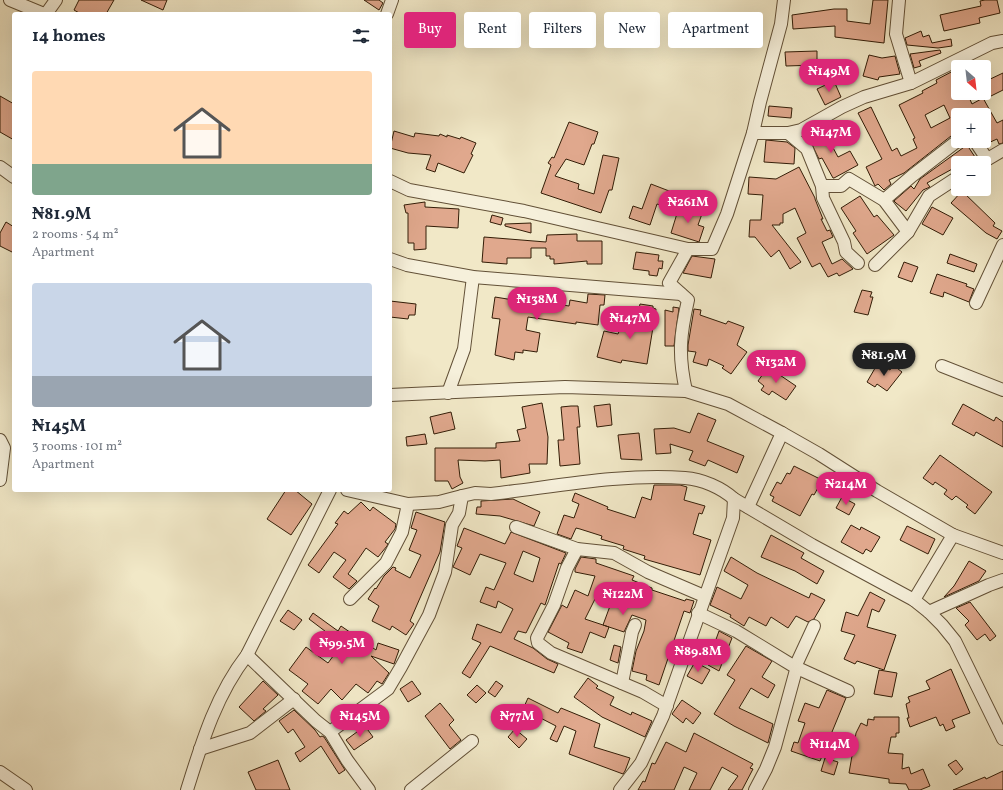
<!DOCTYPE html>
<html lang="en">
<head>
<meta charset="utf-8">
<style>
	:root { --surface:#fff; --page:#f2f2f3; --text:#1f2937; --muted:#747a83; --accent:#db2777 }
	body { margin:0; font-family:Vollkorn,serif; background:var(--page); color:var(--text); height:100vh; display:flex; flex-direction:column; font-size:15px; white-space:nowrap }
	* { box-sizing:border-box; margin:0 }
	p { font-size:13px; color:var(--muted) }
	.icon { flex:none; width:22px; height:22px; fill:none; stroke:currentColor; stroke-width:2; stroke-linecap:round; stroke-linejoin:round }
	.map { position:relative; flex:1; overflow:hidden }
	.details { position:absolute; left:12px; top:12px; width:380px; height:480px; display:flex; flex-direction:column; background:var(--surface); border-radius:4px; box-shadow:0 4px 16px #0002 }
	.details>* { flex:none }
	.hud { position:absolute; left:404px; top:12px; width:380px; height:36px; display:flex; gap:8px }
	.needle { width:26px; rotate:152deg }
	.fabs { position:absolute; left:951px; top:60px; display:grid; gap:8px }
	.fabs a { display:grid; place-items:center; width:40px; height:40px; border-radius:4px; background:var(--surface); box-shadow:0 4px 16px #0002; font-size:20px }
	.price { position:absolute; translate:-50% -34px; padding:0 9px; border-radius:14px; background:var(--accent); color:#fff; font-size:13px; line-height:26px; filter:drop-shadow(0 1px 2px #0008) }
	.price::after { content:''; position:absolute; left:50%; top:24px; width:12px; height:9px; margin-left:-6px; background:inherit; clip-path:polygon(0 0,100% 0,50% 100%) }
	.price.active { background:#222; color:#fff }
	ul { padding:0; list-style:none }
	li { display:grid; align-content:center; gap:8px; height:212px; padding:0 20px }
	li span { display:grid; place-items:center; height:124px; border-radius:4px; color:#555 }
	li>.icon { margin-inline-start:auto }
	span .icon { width:72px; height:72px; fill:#fffc; stroke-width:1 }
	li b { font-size:17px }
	h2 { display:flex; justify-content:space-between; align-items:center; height:48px; padding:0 20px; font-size:17px }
	.tag { padding:0 14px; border-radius:4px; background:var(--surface); box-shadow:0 4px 16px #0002; font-size:14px; line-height:36px }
	.tag.active { background:var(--accent); color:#fff }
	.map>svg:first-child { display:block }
	.building { fill:#e0a88d; stroke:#331d07; fill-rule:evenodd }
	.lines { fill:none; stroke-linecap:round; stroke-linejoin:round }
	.minor-casing { stroke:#625037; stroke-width:14 }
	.minor { stroke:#f6f0db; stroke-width:12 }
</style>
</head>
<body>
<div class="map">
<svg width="1003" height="790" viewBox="0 0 1003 790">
	<rect width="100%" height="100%" fill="#f1e8c7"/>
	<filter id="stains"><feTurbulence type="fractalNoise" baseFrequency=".005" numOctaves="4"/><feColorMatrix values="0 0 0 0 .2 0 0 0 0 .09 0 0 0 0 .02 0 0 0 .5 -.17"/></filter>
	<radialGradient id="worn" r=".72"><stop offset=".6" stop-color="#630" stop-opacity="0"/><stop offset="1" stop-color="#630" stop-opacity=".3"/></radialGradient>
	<g class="building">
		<path d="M79 0H114L106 14H81L74 10Z"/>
		<path d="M141 0H167L163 10Z"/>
		<path d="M364 0H379L383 3 379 10Z"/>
		<path d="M873 0H888L884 43 835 37V26L793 29 792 15 834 9H847V21L870 24Z"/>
		<path d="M985 0H997L1000 13 979 18 980 23 944 31 940 15 981 6 980 1Z"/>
		<path d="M921 31 923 37 929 35 932 43 951 39 952 46 938 48 907 45 905 38Z"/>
		<path d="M940 50 941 53 919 61 921 66 914 68 910 54Z"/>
		<path d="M817 51V65L786 66 785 52Z"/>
		<path d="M869 55 882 58 895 56 900 74 879 77 878 80 863 76Z"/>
		<path d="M955 70 958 75V93H967L972 104 983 98 997 123 1003 120V143L999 144 997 139 986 144 984 139V115H958V134L951 136 904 173 889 180 891 184 884 190 878 184 875 186 866 167 882 159 858 113 871 107 892 151 897 148 901 156 917 148 913 139 915 138 899 105 923 93 922 91 937 83 936 80ZM944 105 950 118 931 128 925 115Z"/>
		<path d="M1003 73V90L989 97 984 88V82Z"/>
		<path d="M834 81 841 97 825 105 817 89Z"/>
		<path d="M0 96 14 104V140L0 132Z"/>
		<path d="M769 106 792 108 791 118 768 116Z"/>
		<path d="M569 122 598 132 594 144H592L584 165 566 159 555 176 579 184 578 189 594 194 603 155 619 158 612 190H609L601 213 541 193 551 165 548 163 552 157 554 158Z"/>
		<path d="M822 127 838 157 850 151 858 165 834 178H833L822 158 819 159 807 135Z"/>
		<path d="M394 131 414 137 415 133 439 136 440 134 447 137V135L460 139 461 137 476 143 471 154 473 155 464 173 438 163 435 172 426 169 431 155 408 153 390 148Z"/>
		<path d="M766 140 787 142 795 148 794 164 764 162Z"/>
		<path d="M967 145 975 157 965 163H952L954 168 927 183 930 187 923 190 906 211 896 203 894 201 911 186 914 189 920 179Z"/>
		<path d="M799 167 815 198V199L823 219H821L827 231 830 230 833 237 822 242 832 264 842 259 853 269 839 276 837 273 828 277 820 263 812 267 797 238 806 233 795 208 783 214V223H780V225H772L801 262 790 269 779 250 771 257 755 237H749L750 220H761L763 195 748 194 749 177 776 179Z"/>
		<path d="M651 184 677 194 672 209 657 204 650 225 629 218 633 206 642 209Z"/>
		<path d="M962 191 995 223 993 226 1002 231 997 239 986 233 951 203Z"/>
		<path d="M860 196 874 217 877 215 894 235 867 254 853 233 856 231 841 208Z"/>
		<path d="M425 202V207L459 209 458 228 426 226V249L414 250V243H408V213H406L404 205Z"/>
		<path d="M679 207 691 211 692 207 703 211 698 225 704 227 699 242 671 233Z"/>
		<path d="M932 207 953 218 943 235 922 224Z"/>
		<path d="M492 215 503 218 501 225 490 222Z"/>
		<path d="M6 222 14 227V253L0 246V233Z"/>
		<path d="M531 223V233L505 226V224Z"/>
		<path d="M577 234V241H602V264H587V261L554 264V259H550V256H546V248H531V258H507V264L482 262 484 237 546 242 547 235Z"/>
		<path d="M636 252 659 255 658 261H663L662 269 659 268 657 276 649 275V271L633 269Z"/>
		<path d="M950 254 977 264 974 272 947 263Z"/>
		<path d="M692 256 715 259 711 278 683 273Z"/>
		<path d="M904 262 918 267 912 282 898 277Z"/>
		<path d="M937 274 967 284 966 286 974 289 969 302 944 292 943 297 930 293Z"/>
		<path d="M862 290 872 292 870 297H873L868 315 854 312Z"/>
		<path d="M588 294 605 295 604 305H600L598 325 576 322V324L528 317 526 330 540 333 537 352 523 350V353L515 352 514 360 495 355 500 319 492 318 495 297 538 304 539 298 550 300V303L569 306 570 300 587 303Z"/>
		<path d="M390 301 416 304 415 315H409L408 319 390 317Z"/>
		<path d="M640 304 653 306V308L656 309 647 364 622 360 621 363 597 357 604 331 618 334 620 329 634 332Z"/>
		<path d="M673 307 679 308 674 346H665V310L673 312Z"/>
		<path d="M694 309 701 310 700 315 726 324 728 321 744 327 737 345 747 352 731 374 722 368 724 366 709 359 707 366 693 362 696 352 688 351V345Z"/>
		<path d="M878 363 890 370 893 365 902 372 887 391 877 384 875 387 867 382Z"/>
		<path d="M768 367 796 386 786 400 772 391 769 395 761 390 764 386 758 381Z"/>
		<path d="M542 403 548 437 547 464H529L530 473 501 478 500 460 485 461 458 460 460 477 463 483 452 489 448 481H435V448H496V443L520 441 517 430 526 428 522 407Z"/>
		<path d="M610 404 612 425 597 427 594 406Z"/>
		<path d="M963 404 994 421 996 417 1003 422V447L976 432 974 436 952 424Z"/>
		<path d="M571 406H578L580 427H577L580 464 560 466 558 440H564L561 407Z"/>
		<path d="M451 412 455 429 434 434 430 417Z"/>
		<path d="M698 413 716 420 707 441 744 456 737 473 708 460 705 466 689 460 693 451 670 444 671 453 656 454 654 429 674 428 690 433Z"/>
		<path d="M639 433 642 460 621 459 618 435Z"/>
		<path d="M425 434 427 444 407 446 406 437Z"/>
		<path d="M940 455 992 492 975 514 966 507 968 505 956 496 952 500 944 494 947 490 935 482 933 485 923 478Z"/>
		<path d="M794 466 820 479 817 484 819 486 814 495 812 494 800 516 772 501 774 497 770 495 777 482 781 484 787 473 790 474Z"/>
		<path d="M654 485H680L687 487 684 500 705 506 702 514 699 513 693 534 711 540 700 575 644 559 645 556 623 549 624 546 601 539 602 536 580 529 576 528 571 539 557 534 564 515 574 518 579 504 572 501 575 493 608 507 607 509 635 518 642 497 651 500Z"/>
		<path d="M286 490H295L312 504 291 535 267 519Z"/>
		<path d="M842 497 855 504 849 515 836 508Z"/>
		<path d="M513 499 540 512 534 526 500 516 476 514 477 507H481V501Z"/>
		<path d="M361 502 370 511 373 507 396 524 395 529 385 542 388 544 387 546 378 557 366 548 348 574 357 581 349 589 333 577 346 560 334 552 319 573 308 565 338 524 335 523 344 511 348 514Z"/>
		<path d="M416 512 445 522 440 552 410 621 414 624 406 635 392 626 390 630 372 621 379 606 368 599 375 588 376 589 384 576 393 567 396 568 395 570 410 578 421 555 409 550 417 530 411 528Z"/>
		<path d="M851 525 860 530 861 527 880 537 871 552 866 549 863 554 841 542Z"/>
		<path d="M907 526 935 539 928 554 900 540Z"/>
		<path d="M464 528 505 544 511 532 566 553 561 564 559 563 545 605 541 603 526 633 518 631 514 639 533 648 547 659 558 664 554 673 490 646 470 678 462 673 481 643 472 639 477 624 501 633 513 609 498 601 496 608 480 602 486 587 494 590 506 563 480 554 470 575 453 567 462 548 457 546ZM523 551 540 558 533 582 514 574Z"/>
		<path d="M771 535 804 553 801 558 824 571 817 584 795 571 761 557Z"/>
		<path d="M581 557 596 559V563L634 576 632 580 652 588V590L685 601 686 599 694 601 690 613 684 611 659 685 646 680 647 675 632 671 636 651 644 631 646 620 632 615 624 632 603 625 610 606 595 599 585 619 609 627 605 638 590 632 582 653 567 648 569 643 548 632 562 605 567 608 575 590 588 596 595 576 575 572V569Z"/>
		<path d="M731 557 757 573 809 598 811 593 825 600 814 619 808 622 796 616 788 628 771 617 766 626 749 617 744 626 730 617 731 615 710 605 717 587 741 599 748 585 724 571Z"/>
		<path d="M969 561 986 571 979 581 944 597 954 586Z"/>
		<path d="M870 592 885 600 879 612 872 609 867 627 896 635 884 670 857 661 855 664 844 659 855 635 841 631 846 612 858 616Z"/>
		<path d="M970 602 996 636 990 641 985 634 977 640 965 625 969 621 956 608Z"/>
		<path d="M288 610 302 620 294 630 280 621Z"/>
		<path d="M313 613 338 631 341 626 376 650 378 643 399 650 394 664 371 656 389 673 382 684 377 681 368 693 356 684 342 700 331 689 318 704 302 691 308 684 289 670 306 647 328 663 342 644 309 619Z"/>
		<path d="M719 631 732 638 719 671 708 665 718 647 714 645Z"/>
		<path d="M614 645 621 647 618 663 610 660Z"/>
		<path d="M746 646 772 661 762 677 775 685 768 698 751 688 739 708 773 724 768 743 734 726 714 714 735 680 727 675Z"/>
		<path d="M695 662 710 670 702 684 687 676Z"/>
		<path d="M951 669 970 713 952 720 955 727 946 731 943 724 940 726 936 717 910 727 907 718H909L906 704 910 702 908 697 930 689 926 681Z"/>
		<path d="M879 670 897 673 892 697 874 694Z"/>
		<path d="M588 678 598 686 596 688 614 697 610 705 631 715 632 712 652 721 645 737 602 717 574 697Z"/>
		<path d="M263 681 278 695 263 709 266 711 254 721 239 707Z"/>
		<path d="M412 681 421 694 408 702 400 689Z"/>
		<path d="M496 681 503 686 495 697 488 692Z"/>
		<path d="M477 685 486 693 476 703 467 695Z"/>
		<path d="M827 690 846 698 820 761 791 751 794 742 798 743 805 723 798 721 805 703 819 708Z"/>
		<path d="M528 698 558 713 561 708 600 724 594 747 630 758 625 771 623 774 569 754 576 731 564 726 557 742 550 739 556 726 523 709Z"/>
		<path d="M682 700 701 713 693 724 686 718 683 723 672 714Z"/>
		<path d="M440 703 454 720 449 725 461 740 450 749 425 716Z"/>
		<path d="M294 710 315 730 320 737 322 736 324 737 345 770 339 774 321 746 300 762 295 753 305 747 293 729 288 733 279 721Z"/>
		<path d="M874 717H899V733H896V737H891L888 753 903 754 902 769 909 767 911 774 923 769 930 786 920 790H909L906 784 889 783V779L849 773 856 733 861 723 867 726 868 719 874 720Z"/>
		<path d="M365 726 373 737 354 750 346 740Z"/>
		<path d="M515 729 527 739 519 748 508 737Z"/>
		<path d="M694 733 753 764 750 768 753 769 742 790H728L738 776 722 767 710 790H689L697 773 684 767 674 790H638L643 781 645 782 652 763 655 764 666 742 686 752Z"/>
		<path d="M825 758 838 762 834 775 821 771Z"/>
		<path d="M278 760 290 790H256L248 772Z"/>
		<path d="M956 760 963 769 956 775 948 765Z"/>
		<path d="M1003 771V790H953L985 777 986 779Z"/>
	</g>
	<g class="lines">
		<defs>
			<g id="minor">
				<path d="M10 0 44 14"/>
				<path d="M899 0 896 34 911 83"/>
				<path d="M46 14 56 0"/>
				<path d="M387 14 392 0"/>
				<path d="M753 133H788L801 130 842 107 864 97 911 83 992 43 1003 41"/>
				<path d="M788 133 807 149 822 186H841L849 179 884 200 908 232"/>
				<path d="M975 141 987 159"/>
				<path d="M981 163 1003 150"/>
				<path d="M0 167 14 177"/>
				<path d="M390 181 409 190 524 211 688 249"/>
				<path d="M822 186 823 198 844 242 846 252 858 263"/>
				<path d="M884 200 912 176 956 142 961 141"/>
				<path d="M390 259 407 265 473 277 681 294"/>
				<path d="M875 265 908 232 929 196 958 177"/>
				<path d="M976 303 1003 245"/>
				<path d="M942 366 1003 390"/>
				<path d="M686 391C678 355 680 335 688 300L669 283 688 249H712L727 214 753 133 760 102 781 24 784 0"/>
				<path d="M448 393 464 349 473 277"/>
				<path d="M390 395 565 387 686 391 728 404 782 433 819 454 877 491 953 535 1003 553"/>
				<path d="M0 440 4 448 0 480"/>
				<path d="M347 490 408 504 439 502 462 496"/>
				<path d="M748 507 782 433"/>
				<path d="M516 527 577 549 614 553 648 572 704 596"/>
				<path d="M577 549 567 568 554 605 537 638 538 643 551 653 643 692 667 706"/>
				<path d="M350 599 386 563 402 532 408 504"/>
				<path d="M914 600 953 535"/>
				<path d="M929 612 989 585 1003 580"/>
				<path d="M698 613 736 631 795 667 796 670 775 747 766 769 755 790"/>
				<path d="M814 626 795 667 848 691"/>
				<path d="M247 655 316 721 330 732 347 760 369 790"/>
				<path d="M622 683 632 632 635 625"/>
				<path d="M330 732 388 689 401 667 429 615 445 572 452 525 459 513 462 496 475 493 491 494C553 487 622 473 685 478 702 479 722 488 734 499L812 545 914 600 929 612 942 625 955 641 1003 739"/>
				<path d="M200 749 250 733 294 699"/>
				<path d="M0 772 26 790"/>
				<path d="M187 790C202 742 216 695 247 655L330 490"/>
				<path d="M411 790 472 741"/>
				<path d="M620 790 641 763 663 716 733 518 734 499"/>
			</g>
		</defs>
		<use href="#minor" class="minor-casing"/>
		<use href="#minor" class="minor"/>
	</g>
	<rect width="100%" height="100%" filter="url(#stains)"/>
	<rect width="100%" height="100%" fill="url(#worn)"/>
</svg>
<div class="fabs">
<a><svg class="needle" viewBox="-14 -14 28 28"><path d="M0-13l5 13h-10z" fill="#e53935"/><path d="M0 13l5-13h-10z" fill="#747a83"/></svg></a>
<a>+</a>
<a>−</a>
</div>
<b class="price" style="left:829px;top:93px">₦149M</b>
<b class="price" style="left:831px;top:154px">₦147M</b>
<b class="price" style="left:688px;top:224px">₦261M</b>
<b class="price" style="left:537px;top:321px">₦138M</b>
<b class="price" style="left:630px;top:340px">₦147M</b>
<b class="price active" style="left:884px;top:377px">₦81.9M</b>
<b class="price" style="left:776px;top:384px">₦132M</b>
<b class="price" style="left:846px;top:506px">₦214M</b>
<b class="price" style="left:623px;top:616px">₦122M</b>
<b class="price" style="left:342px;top:665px">₦99.5M</b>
<b class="price" style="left:698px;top:673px">₦89.8M</b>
<b class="price" style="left:360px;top:738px">₦145M</b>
<b class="price" style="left:517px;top:738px">₦77M</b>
<b class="price" style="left:830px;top:766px">₦114M</b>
<div class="hud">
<a class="tag active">Buy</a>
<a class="tag">Rent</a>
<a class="tag">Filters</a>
<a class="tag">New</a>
<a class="tag">Apartment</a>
</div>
<section class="details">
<h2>14 homes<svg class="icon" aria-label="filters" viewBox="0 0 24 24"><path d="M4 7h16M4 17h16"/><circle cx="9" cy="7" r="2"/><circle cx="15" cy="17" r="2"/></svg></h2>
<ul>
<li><span style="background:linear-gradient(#ffd9b3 75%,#7fa58c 0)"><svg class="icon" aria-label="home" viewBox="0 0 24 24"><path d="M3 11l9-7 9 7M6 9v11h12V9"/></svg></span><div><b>₦81.9M</b><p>2 rooms · 54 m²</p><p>Apartment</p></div></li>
<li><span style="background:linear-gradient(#c9d6e8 75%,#9aa5b1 0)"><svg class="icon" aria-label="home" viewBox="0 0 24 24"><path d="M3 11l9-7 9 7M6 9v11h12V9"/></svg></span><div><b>₦145M</b><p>3 rooms · 101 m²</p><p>Apartment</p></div></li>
</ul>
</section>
</div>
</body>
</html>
